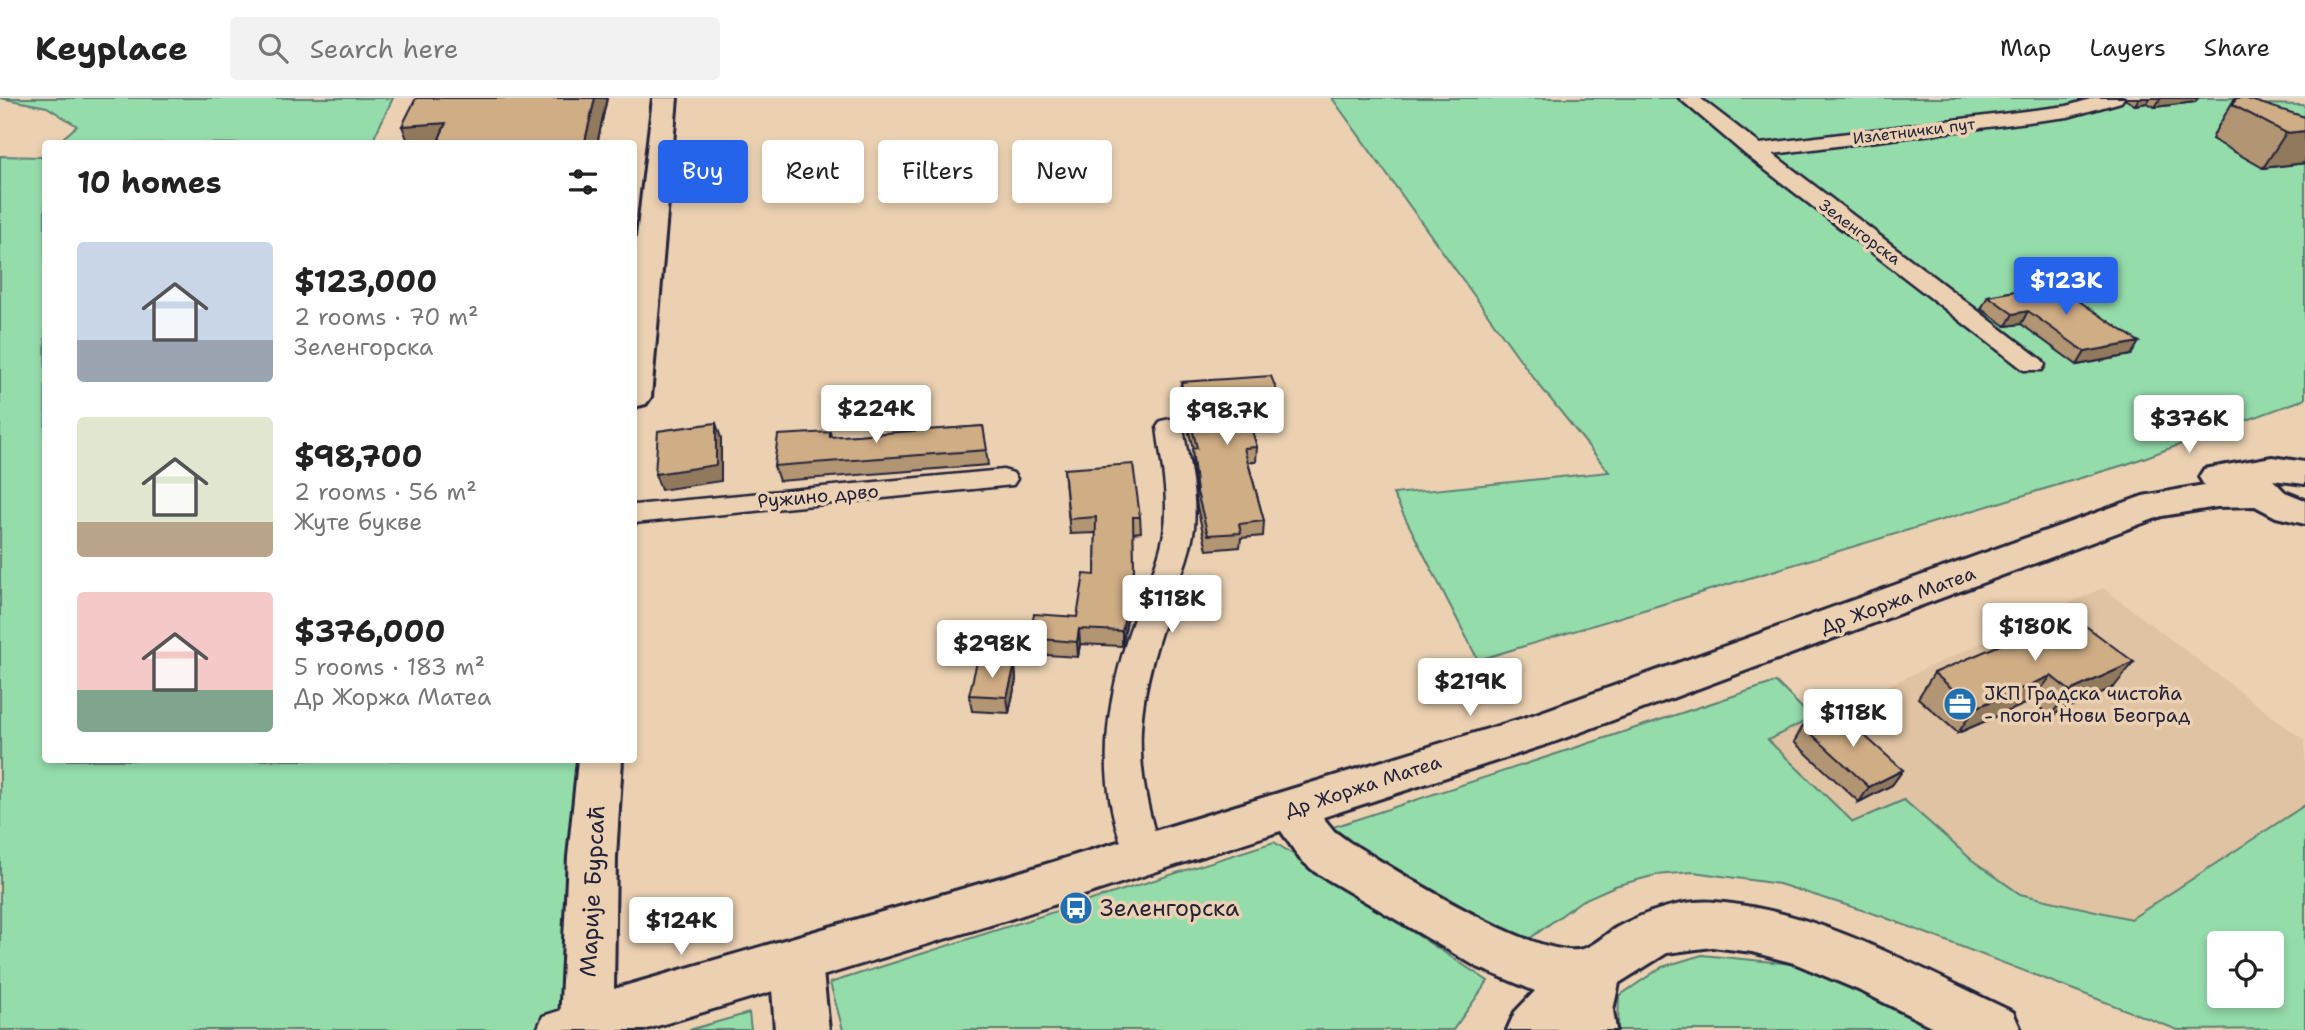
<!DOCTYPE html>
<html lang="en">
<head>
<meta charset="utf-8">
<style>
	:root { --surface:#fff; --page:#f2f2f2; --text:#222; --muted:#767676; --line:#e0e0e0; --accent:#2563eb }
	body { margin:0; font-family:"Shantell Sans",sans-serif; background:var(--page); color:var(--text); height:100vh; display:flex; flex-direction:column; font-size:26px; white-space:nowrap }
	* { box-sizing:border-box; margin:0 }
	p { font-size:23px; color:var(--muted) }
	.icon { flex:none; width:38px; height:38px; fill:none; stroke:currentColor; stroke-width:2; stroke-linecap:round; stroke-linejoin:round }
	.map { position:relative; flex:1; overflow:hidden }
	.sheet { position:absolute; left:42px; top:42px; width:595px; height:623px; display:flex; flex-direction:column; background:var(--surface); border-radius:7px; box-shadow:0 4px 10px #0003 }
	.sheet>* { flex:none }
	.banner { position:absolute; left:658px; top:42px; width:665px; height:63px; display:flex; gap:14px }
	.fabs { position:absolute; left:2207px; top:833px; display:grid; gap:14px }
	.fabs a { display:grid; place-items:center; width:77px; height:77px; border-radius:7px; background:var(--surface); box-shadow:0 4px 10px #0003; font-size:35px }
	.price { position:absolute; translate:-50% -60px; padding:0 16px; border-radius:7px; background:#fff; color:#222; font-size:23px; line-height:46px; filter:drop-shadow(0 2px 4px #0008) }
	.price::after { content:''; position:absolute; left:50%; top:42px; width:21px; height:16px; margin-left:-10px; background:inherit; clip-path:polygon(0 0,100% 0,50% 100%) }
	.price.on { background:var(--accent); color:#fff }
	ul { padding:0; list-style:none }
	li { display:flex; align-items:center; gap:21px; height:175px; padding:0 35px }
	li span { display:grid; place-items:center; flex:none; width:196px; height:140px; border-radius:7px; color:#555 }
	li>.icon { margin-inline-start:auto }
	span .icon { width:84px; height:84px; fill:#fffc; stroke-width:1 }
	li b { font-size:30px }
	h2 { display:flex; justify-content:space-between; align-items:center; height:84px; padding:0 35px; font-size:30px }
	.tag { padding:0 24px; border-radius:7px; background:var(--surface); box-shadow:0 4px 10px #0003; font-size:24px; line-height:63px }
	.tag.on { background:var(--accent); color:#fff }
	header { display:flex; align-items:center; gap:42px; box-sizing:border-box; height:98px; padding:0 35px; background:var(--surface); border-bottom:2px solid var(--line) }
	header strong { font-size:33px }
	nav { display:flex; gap:38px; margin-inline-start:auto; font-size:24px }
	.search { width:490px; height:63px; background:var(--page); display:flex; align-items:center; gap:18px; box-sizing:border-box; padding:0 24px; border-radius:7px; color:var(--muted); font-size:26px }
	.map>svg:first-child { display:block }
	.built { fill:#dfc3a2 }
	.green { fill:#95dcab; stroke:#5c7f73; stroke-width:2; fill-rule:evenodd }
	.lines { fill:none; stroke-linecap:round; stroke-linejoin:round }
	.street-casing { stroke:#22223b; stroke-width:5 }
	.secondary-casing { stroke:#22223b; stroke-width:6 }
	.highway-casing { stroke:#22223b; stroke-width:6 }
	.street { fill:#ebd1b2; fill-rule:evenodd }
	.secondary { fill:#ebd1b2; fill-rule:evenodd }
	.highway { fill:#ebd1b2; fill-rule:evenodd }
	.wall { fill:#b29572; stroke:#22223b; stroke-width:2 }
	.shaded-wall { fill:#91795d; stroke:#22223b; stroke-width:2 }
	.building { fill:#cfad85; stroke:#22223b; stroke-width:2 }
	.labels { text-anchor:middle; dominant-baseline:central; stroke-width:7; stroke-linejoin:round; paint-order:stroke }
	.far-street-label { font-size:16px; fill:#22223b; stroke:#ebd1b2 }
	.street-label { font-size:19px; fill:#22223b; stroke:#ebd1b2 }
	.poi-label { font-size:19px; fill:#22223b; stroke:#ebd1b2; text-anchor:start }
	.near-street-label { font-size:23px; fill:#22223b; stroke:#ebd1b2 }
	.near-poi-label { font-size:23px; fill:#22223b; stroke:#ebd1b2; text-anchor:start }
</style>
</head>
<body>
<header>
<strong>Keyplace</strong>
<div class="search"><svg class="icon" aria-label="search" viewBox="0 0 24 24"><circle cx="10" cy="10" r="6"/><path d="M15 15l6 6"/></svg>Search here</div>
<nav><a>Map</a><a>Layers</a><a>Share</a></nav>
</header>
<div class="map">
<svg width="2305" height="932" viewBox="0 0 2305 932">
	<rect width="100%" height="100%" fill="#ebd1b2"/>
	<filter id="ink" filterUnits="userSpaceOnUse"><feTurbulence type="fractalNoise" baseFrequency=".0143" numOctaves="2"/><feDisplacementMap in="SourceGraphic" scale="14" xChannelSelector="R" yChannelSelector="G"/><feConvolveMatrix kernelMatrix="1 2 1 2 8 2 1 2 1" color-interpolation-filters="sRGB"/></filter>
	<g filter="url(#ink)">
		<path class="built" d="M2103 490 2305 643V707L2131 821 2019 796 1972 762 1854 724 1768 642Z"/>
		<g class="green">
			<path d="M0 0H393L371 46 57 45 77 28 47 9Z"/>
			<path d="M1332 0H2247L2258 6 2302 7 2305 8V301L2127 366 1478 562 1393 396 1609 374 1532 278Z"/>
			<path d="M45 55 46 662H601L587 924 557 932H0V58L41 59Z"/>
			<path d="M1776 584 1812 620 1768 642 1853 724 1904 702 1972 762 2020 796 2131 821 2305 707V931L2178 932 1881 818 1779 786 1693 774 1656 777 1615 788 1581 803 1529 841 1517 846 1499 839 1330 730ZM2219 845H2272V898H2219Z"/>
			<path d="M1274 744 1488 883 1453 932H843L830 885Z"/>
			<path d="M1702 857 1814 868 1955 932H1618L1619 898 1662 869Z"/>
			<path d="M749 915 751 932H689Z"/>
		</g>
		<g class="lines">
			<defs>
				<g id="street">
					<path d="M1679 0H1700L1760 46 2067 8 2094 0H2124L2121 4 2068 19 1773 56 2042 262 2045 267 2042 272H2024L1746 57Z"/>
					<path d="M1170 321 1179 323 1183 329C1188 362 1197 396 1194 430 1190 460 1176 489 1167 517 1135 608 1131 665 1162 757L1157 768 1144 773 1131 768C1092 686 1105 603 1134 520 1145 492 1159 465 1164 435 1170 400 1161 364 1157 329L1161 323Z"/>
					<path d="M1003 372 1013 375 1017 381 1013 387 634 425V407Z"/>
					<path d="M587 904 601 910 607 924 604 932H537L543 918Z"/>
				</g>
				<g id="secondary">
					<path d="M653 0H677L651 299 646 306 634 309V164Z"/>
					<path d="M2272 359 2305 364V386L2273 382 2285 394 2305 402V426L2276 419 2255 408 2217 409 2162 418 1554 644 1007 822 644 932H564L560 924 568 759 578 662H622L616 759 614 891 1007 778 1530 618 2143 398 2204 387 2199 379 2204 371Z"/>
				</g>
				<g id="highway">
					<path d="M1290 693 1306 698 1334 733 1349 744C1394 770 1536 864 1583 851 1593 848 1605 837 1614 831 1643 815 1682 801 1715 804 1821 813 1918 870 2013 914L2021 932H1939L1863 894 1794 865 1752 854 1712 849 1667 855 1619 885 1613 912 1616 932H1507L1515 914 1535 893 1477 869 1315 774 1300 761 1267 712 1274 698Z"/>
					<path d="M796 840 814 847 822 864 829 932H775L770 864 778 847Z"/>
				</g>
			</defs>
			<use href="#street" class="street-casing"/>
			<use href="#secondary" class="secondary-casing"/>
			<use href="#highway" class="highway-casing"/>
			<use href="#street" class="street"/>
			<use href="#secondary" class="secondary"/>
			<use href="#highway" class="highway"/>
		</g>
		<g class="wall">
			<path d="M607 0 597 46H409Z"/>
			<path d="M2126 0H2198L2195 4 2155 9 2147 5 2135 7 2126 2Z"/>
			<path d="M2235 0 2305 19V65L2263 70 2212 41 2216 32Z"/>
			<path d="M2054 186 2131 257 2077 267 2021 226 2006 228 1981 211 1988 198Z"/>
			<path d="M1181 284 1280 301 1279 315H1272V332L1252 334 1257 349 1256 364H1248L1264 423 1263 438 1241 440 1240 449 1207 452 1197 409 1192 365 1193 351 1180 298Z"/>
			<path d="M983 328 988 367 779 383 774 368 830 334 831 339Z"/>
			<path d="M1064 371 1140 419 1141 434 1133 435 1134 486 1122 548 1080 546 1078 559 1031 556 1029 540 1077 519 1095 477 1096 435 1070 436Z"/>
			<path d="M2071 517 2114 589 2050 618 2032 603 1958 635 1918 600 1934 575Z"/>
			<path d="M1015 567 1016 582 1009 615 972 613 969 597Z"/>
			<path d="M1803 628 1903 672 1892 687 1859 704 1794 644Z"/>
		</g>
		<g class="shaded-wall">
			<path d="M595 0H607L597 46H585V43Z"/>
			<path d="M2139 0H2150L2147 5 2135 7Z"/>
			<path d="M2161 0H2198L2195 4 2155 9Z"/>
			<path d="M446 25 439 41 441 46H409L402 28Z"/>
			<path d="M2305 33V65L2263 70 2286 35Z"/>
			<path d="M2028 213 2021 226 2006 228 2013 216Z"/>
			<path d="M2139 244 2131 257 2077 267 2085 254Z"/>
			<path d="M716 325 721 340V383L661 392 655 376Z"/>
			<path d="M1134 471V486L1122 548V533Z"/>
			<path d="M1079 531 1080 546 1078 559 1077 544Z"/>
			<path d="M2134 564 2114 589 2050 618 2070 593Z"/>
			<path d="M1015 567 1016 582 1009 615 1007 599Z"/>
			<path d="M2051 578 2032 603 1958 635 1975 610Z"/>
			<path d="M1903 672 1892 687 1859 704 1869 689Z"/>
		</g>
		<g class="building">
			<path d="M416 0H595L585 43 546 46H450L439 41 446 25 402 28Z"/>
			<path d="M2236 0H2244L2305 19V33L2286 35 2233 7Z"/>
			<path d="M2054 186 2139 244 2085 254 2028 213 2013 216 1988 198Z"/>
			<path d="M1271 278 1280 301H1268L1273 318 1248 320 1257 349 1244 350 1264 423 1239 426 1241 435 1208 437 1197 394 1192 351 1197 350 1181 284Z"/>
			<path d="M716 325V367L655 376 658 333Z"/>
			<path d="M983 328 987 352 774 368 778 337 830 334V339Z"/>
			<path d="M1133 366 1140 419H1133L1134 471 1122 533 1079 531 1077 544 1029 540 1034 516 1077 519 1084 476 1095 477 1096 419 1069 421 1064 371Z"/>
			<path d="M2071 517 2134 564 2070 593 2051 578 1975 610 1934 575Z"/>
			<path d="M977 564 1015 567 1007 599 969 597Z"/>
			<path d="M1837 613 1903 672 1869 689 1803 628Z"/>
		</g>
	</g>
	<defs>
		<symbol id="office-disc" viewBox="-11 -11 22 22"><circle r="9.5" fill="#1f6fb2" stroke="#ebd1b2"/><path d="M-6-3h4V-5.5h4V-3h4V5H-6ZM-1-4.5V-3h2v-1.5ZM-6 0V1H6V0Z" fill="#fff"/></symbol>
		<symbol id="bus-disc" viewBox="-11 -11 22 22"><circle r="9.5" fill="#1f6fb2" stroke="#ebd1b2"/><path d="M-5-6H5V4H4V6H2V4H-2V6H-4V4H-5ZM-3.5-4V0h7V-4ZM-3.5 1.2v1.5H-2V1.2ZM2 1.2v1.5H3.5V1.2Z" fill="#fff"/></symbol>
	</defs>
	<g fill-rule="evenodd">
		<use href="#office-disc" x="1941" y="587" width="38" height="38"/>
		<use href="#bus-disc" x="1057" y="791" width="38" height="38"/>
	</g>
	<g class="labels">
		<g class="far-street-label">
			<text transform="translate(1914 33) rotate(-7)">Излетнички пут</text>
			<text transform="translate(1860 134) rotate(37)">Зеленгорска</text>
		</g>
		<g class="street-label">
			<text transform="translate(818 398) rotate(-5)">Ружино дрво</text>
			<text transform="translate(1898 502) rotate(-20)">Др Жоржа Матеа</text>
			<text transform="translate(1363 688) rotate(-18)">Др Жоржа Матеа</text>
		</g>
		<g class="poi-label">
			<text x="1984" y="595">ЈКП Градска чистоћа<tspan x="1984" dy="22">- погон Нови Београд</tspan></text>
		</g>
		<g class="near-street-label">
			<text transform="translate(592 793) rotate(-87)">Марије Бурсаћ</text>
		</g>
		<g class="near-poi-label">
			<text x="1100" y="810">Зеленгорска</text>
		</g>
	</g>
</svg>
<div class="fabs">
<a><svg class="icon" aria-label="locate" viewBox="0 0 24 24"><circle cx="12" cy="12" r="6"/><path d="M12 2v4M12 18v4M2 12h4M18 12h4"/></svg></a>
</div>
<b class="price on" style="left:2066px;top:219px">$123K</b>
<b class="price" style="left:876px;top:347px">$224K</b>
<b class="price" style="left:1227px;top:349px">$98.7K</b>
<b class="price" style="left:2189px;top:357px">$376K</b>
<b class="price" style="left:1172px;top:537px">$118K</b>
<b class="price" style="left:2035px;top:565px">$180K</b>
<b class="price" style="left:992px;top:582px">$298K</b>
<b class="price" style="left:1470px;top:620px">$219K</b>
<b class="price" style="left:1853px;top:651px">$118K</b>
<b class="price" style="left:681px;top:859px">$124K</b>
<div class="banner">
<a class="tag on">Buy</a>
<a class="tag">Rent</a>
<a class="tag">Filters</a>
<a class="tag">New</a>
</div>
<section class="sheet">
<h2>10 homes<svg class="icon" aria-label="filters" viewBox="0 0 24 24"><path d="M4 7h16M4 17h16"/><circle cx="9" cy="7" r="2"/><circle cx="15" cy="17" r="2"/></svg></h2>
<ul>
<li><span style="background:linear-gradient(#c9d6e8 70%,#9aa5b1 0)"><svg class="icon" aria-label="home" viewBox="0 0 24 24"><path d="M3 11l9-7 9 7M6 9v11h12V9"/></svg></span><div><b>$123,000</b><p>2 rooms · 70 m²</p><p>Зеленгорска</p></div></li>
<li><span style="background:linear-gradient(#dfe7d0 75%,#b9a48a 0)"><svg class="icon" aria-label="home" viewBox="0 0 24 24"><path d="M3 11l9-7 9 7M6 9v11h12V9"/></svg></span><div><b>$98,700</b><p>2 rooms · 56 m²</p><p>Жуте букве</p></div></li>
<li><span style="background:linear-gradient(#f6c9c9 70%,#7fa58c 0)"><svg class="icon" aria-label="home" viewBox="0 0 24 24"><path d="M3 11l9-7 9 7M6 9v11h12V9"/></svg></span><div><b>$376,000</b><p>5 rooms · 183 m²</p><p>Др Жоржа Матеа</p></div></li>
</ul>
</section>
</div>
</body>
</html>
